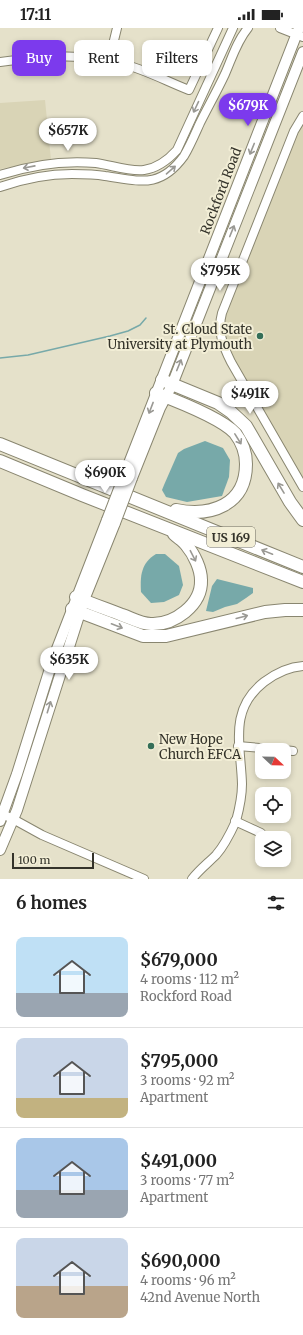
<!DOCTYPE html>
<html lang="en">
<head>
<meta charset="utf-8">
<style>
	:root { --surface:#fff; --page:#f6f6f6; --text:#222; --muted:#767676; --line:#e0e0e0; --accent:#7c3aed }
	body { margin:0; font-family:Merriweather,serif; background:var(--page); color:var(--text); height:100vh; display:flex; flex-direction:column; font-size:15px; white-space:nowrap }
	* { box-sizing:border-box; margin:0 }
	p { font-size:13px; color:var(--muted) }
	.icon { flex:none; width:22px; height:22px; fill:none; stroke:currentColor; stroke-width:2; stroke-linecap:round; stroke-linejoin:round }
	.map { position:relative; height:851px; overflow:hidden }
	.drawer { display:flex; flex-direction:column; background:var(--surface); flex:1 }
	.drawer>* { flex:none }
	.banner { position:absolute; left:12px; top:12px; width:279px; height:36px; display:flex; gap:8px }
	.needle { width:26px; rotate:112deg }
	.tools { position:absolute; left:255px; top:715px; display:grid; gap:8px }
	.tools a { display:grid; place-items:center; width:36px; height:36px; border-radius:8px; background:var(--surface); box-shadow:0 2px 6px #0003; font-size:20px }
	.scale { position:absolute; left:12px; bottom:10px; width:82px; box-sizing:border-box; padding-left:4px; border:2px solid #34332a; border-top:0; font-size:11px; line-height:14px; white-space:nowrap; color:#34332a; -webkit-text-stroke:3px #f2eed6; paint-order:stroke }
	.price { position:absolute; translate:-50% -34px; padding:0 9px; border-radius:14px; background:#fff; color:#222; font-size:13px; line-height:26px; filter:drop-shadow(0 1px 2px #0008) }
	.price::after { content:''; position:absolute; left:50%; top:24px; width:12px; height:9px; margin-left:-6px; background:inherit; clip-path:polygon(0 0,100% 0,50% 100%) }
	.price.active { background:var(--accent); color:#fff }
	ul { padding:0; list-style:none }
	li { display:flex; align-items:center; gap:12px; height:100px; padding:0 16px }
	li+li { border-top:1px solid var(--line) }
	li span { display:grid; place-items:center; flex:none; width:112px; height:80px; border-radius:8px; color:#555 }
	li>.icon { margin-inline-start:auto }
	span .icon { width:48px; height:48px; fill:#fffc; stroke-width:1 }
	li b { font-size:17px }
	h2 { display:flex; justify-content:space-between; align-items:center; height:48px; padding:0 16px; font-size:17px }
	.pill { padding:0 14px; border-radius:8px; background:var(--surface); box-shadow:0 2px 6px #0003; font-size:14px; line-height:36px }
	.pill.active { background:var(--accent); color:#fff }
	.status { display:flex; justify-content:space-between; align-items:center; height:28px; padding:0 20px; background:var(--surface); direction:ltr }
	.status svg { height:11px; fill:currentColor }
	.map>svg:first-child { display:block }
	.built { fill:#d9d4b6 }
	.water { fill:#77a9a9 }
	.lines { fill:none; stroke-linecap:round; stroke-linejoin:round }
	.stream { stroke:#77a9a9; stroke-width:1.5 }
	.minor-casing { stroke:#898670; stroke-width:10 }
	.major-casing { stroke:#898670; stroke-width:12 }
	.highway-casing { stroke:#898670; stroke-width:14 }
	.minor { stroke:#fff; stroke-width:8 }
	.major { stroke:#fff; stroke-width:10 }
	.highway { stroke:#fff; stroke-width:12 }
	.major-bridge-casing { stroke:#898670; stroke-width:12; stroke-linecap:butt }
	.major-bridge { stroke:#fff; stroke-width:10 }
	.oneway { stroke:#9a9994 }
	.poi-dot { fill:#346e58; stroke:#f2eed6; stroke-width:1.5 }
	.labels { text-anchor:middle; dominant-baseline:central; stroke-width:4; stroke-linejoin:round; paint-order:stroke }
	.shield { fill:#f2eed6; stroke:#6d6b5e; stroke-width:1 }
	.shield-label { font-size:12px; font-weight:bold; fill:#34332a }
	.street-label { font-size:13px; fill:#34332a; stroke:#f2eed6 }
	.poi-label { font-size:13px; fill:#34332a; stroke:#f2eed6; text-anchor:end }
</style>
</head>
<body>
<div class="status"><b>17:11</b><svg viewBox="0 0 49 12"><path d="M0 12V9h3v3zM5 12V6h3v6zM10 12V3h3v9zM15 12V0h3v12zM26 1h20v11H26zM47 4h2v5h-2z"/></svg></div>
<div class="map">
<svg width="303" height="851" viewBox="0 0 303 851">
	<rect width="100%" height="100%" fill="#e5e1ca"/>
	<g class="built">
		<path d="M45 72 51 132 0 141V75Z"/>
		<path d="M303 95V452L227 318 224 306V296L226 285 295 109Z"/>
	</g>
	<g class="water">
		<path d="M205 413 223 420 230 432 229 449 222 468 187 474 166 469 162 462 164 457 178 425 184 421Z"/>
		<path d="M156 526H165L179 538 183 557 179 567 164 574 151 575 141 564C140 548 141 535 156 526Z"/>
		<path d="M217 551 253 560V565L246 570 237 576 225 579 213 584 206 583 212 558Z"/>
	</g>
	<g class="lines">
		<path class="stream" d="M0 330 28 327 110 308 128 303 140 297 146 290"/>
		<defs>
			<g id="minor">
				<path d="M280 0 303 9"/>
				<path d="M109 33 117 0"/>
				<path d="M0 34C40 29 80 24 120 35 144 41 166 53 189 62L218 0"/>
				<path d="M303 88 294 103 222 285C217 303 223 318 231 334L303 459"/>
				<path d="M0 147C31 137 63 132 96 135 111 137 130 144 144 142 158 140 168 132 177 122L233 0"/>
				<path d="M0 159C23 151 47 146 72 146 82 146 94 146 105 148 140 153 160 161 184 128 190 118 195 106 200 95 208 79 217 63 225 46 232 30 237 13 248 0"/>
				<path d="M238 718 283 722"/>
				<path d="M284 722 293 723"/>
				<path d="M0 785 13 791 42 807 144 851"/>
				<path d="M235 793 261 805"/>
				<path d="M192 851C199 842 208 835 216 827 224 818 231 804 236 793 239 782 242 768 242 756 241 718 228 682 264 654 276 645 288 639 303 638"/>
			</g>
			<g id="major">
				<path d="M124 448 299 0"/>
				<path d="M132 450 160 380 172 357 303 24"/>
				<path d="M0 793 17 746 53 631 107 492"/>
				<path d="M0 822 17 782 84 572 115 495"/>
			</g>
			<g id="highway">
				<path d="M162 352 218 375 231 384 246 398 290 474 303 492"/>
				<path d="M156 365C177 373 221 390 235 405 242 414 246 426 246 436 246 477 211 489 176 482"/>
				<path d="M0 416 303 539"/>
				<path d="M0 433 82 467 303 554"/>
				<path d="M76 569C91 576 107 581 122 587 131 590 141 596 151 596 174 597 202 577 201 552 201 541 194 526 187 518 184 513 178 510 174 506"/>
				<path d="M72 581 143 608H166L265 584 285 582H303"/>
			</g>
		</defs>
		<use href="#minor" class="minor-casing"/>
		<use href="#major" class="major-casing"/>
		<use href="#highway" class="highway-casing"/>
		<use href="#minor" class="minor"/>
		<use href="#major" class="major"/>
		<use href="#highway" class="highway"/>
		<defs>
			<g id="major-bridge">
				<path d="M107 492 124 448"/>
				<path d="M115 495 132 450"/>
			</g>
		</defs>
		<use href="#major-bridge" class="major-bridge-casing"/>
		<use href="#major-bridge" class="major-bridge"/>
	</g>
	<defs><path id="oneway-shaft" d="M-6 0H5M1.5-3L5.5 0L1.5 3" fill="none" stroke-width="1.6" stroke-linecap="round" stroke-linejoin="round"/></defs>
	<g class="oneway">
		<use href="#oneway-shaft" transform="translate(196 79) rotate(115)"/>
		<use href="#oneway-shaft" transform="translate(252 121) rotate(112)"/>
		<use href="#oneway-shaft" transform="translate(29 139) rotate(169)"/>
		<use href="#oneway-shaft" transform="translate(171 142) rotate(-41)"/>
		<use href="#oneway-shaft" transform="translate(232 203) rotate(-68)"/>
		<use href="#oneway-shaft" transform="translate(179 337) rotate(-68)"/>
		<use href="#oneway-shaft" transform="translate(151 380) rotate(111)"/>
		<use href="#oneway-shaft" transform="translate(238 411) rotate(58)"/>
		<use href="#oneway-shaft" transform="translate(281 460) rotate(-121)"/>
		<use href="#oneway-shaft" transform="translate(267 524) rotate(-158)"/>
		<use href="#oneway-shaft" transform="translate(193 528) rotate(63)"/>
		<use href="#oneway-shaft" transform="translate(242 589) rotate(-15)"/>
		<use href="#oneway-shaft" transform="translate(117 598) rotate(21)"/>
		<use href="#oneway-shaft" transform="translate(49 679) rotate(-73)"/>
	</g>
	<g class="poi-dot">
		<circle cx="260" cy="308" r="4"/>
		<circle cx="151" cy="718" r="4"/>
	</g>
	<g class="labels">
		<rect class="shield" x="207" y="499" width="48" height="20" rx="3"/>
		<g class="shield-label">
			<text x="231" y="509">US 169</text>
		</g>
		<g class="street-label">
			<text transform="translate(221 163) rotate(-69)">Rockford Road</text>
		</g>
		<g class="poi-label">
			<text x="252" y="301">St. Cloud State<tspan x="252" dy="15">University at Plymouth</tspan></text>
			<text x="159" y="711" text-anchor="start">New Hope<tspan x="159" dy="15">Church EFCA</tspan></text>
		</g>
	</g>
</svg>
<div class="tools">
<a><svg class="needle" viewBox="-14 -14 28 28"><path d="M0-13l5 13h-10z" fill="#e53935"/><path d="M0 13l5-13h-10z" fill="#767676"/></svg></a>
<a><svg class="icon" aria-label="locate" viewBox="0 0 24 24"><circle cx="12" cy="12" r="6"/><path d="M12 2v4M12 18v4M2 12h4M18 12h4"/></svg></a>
<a><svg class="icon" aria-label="layers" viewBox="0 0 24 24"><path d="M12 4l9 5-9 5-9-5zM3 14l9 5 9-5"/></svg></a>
</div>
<div class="scale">100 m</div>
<b class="price active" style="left:248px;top:99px">$679K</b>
<b class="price" style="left:68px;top:124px">$657K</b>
<b class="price" style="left:220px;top:264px">$795K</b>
<b class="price" style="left:250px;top:387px">$491K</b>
<b class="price" style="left:105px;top:466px">$690K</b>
<b class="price" style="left:69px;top:653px">$635K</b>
<div class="banner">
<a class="pill active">Buy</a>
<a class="pill">Rent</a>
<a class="pill">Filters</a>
</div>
</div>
<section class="drawer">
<h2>6 homes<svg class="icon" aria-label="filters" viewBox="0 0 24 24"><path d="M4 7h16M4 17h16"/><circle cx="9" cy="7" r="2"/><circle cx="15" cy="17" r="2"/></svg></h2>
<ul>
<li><span style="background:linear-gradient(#bfe0f5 70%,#9aa5b1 0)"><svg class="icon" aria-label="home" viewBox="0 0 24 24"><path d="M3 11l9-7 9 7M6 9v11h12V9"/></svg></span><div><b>$679,000</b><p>4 rooms · 112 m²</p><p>Rockford Road</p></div></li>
<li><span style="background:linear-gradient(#c9d6e8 75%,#c2b280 0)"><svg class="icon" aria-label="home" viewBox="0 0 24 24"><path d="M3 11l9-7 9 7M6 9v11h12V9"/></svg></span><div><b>$795,000</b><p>3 rooms · 92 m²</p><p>Apartment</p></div></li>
<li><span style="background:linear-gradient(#a9c7e8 65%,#9aa5b1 0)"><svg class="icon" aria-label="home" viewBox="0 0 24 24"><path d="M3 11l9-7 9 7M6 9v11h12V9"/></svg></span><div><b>$491,000</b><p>3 rooms · 77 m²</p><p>Apartment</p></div></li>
<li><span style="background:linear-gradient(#c9d6e8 60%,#b9a48a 0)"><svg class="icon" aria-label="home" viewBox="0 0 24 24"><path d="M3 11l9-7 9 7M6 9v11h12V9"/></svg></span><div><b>$690,000</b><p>4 rooms · 96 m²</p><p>42nd Avenue North</p></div></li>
</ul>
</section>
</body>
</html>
